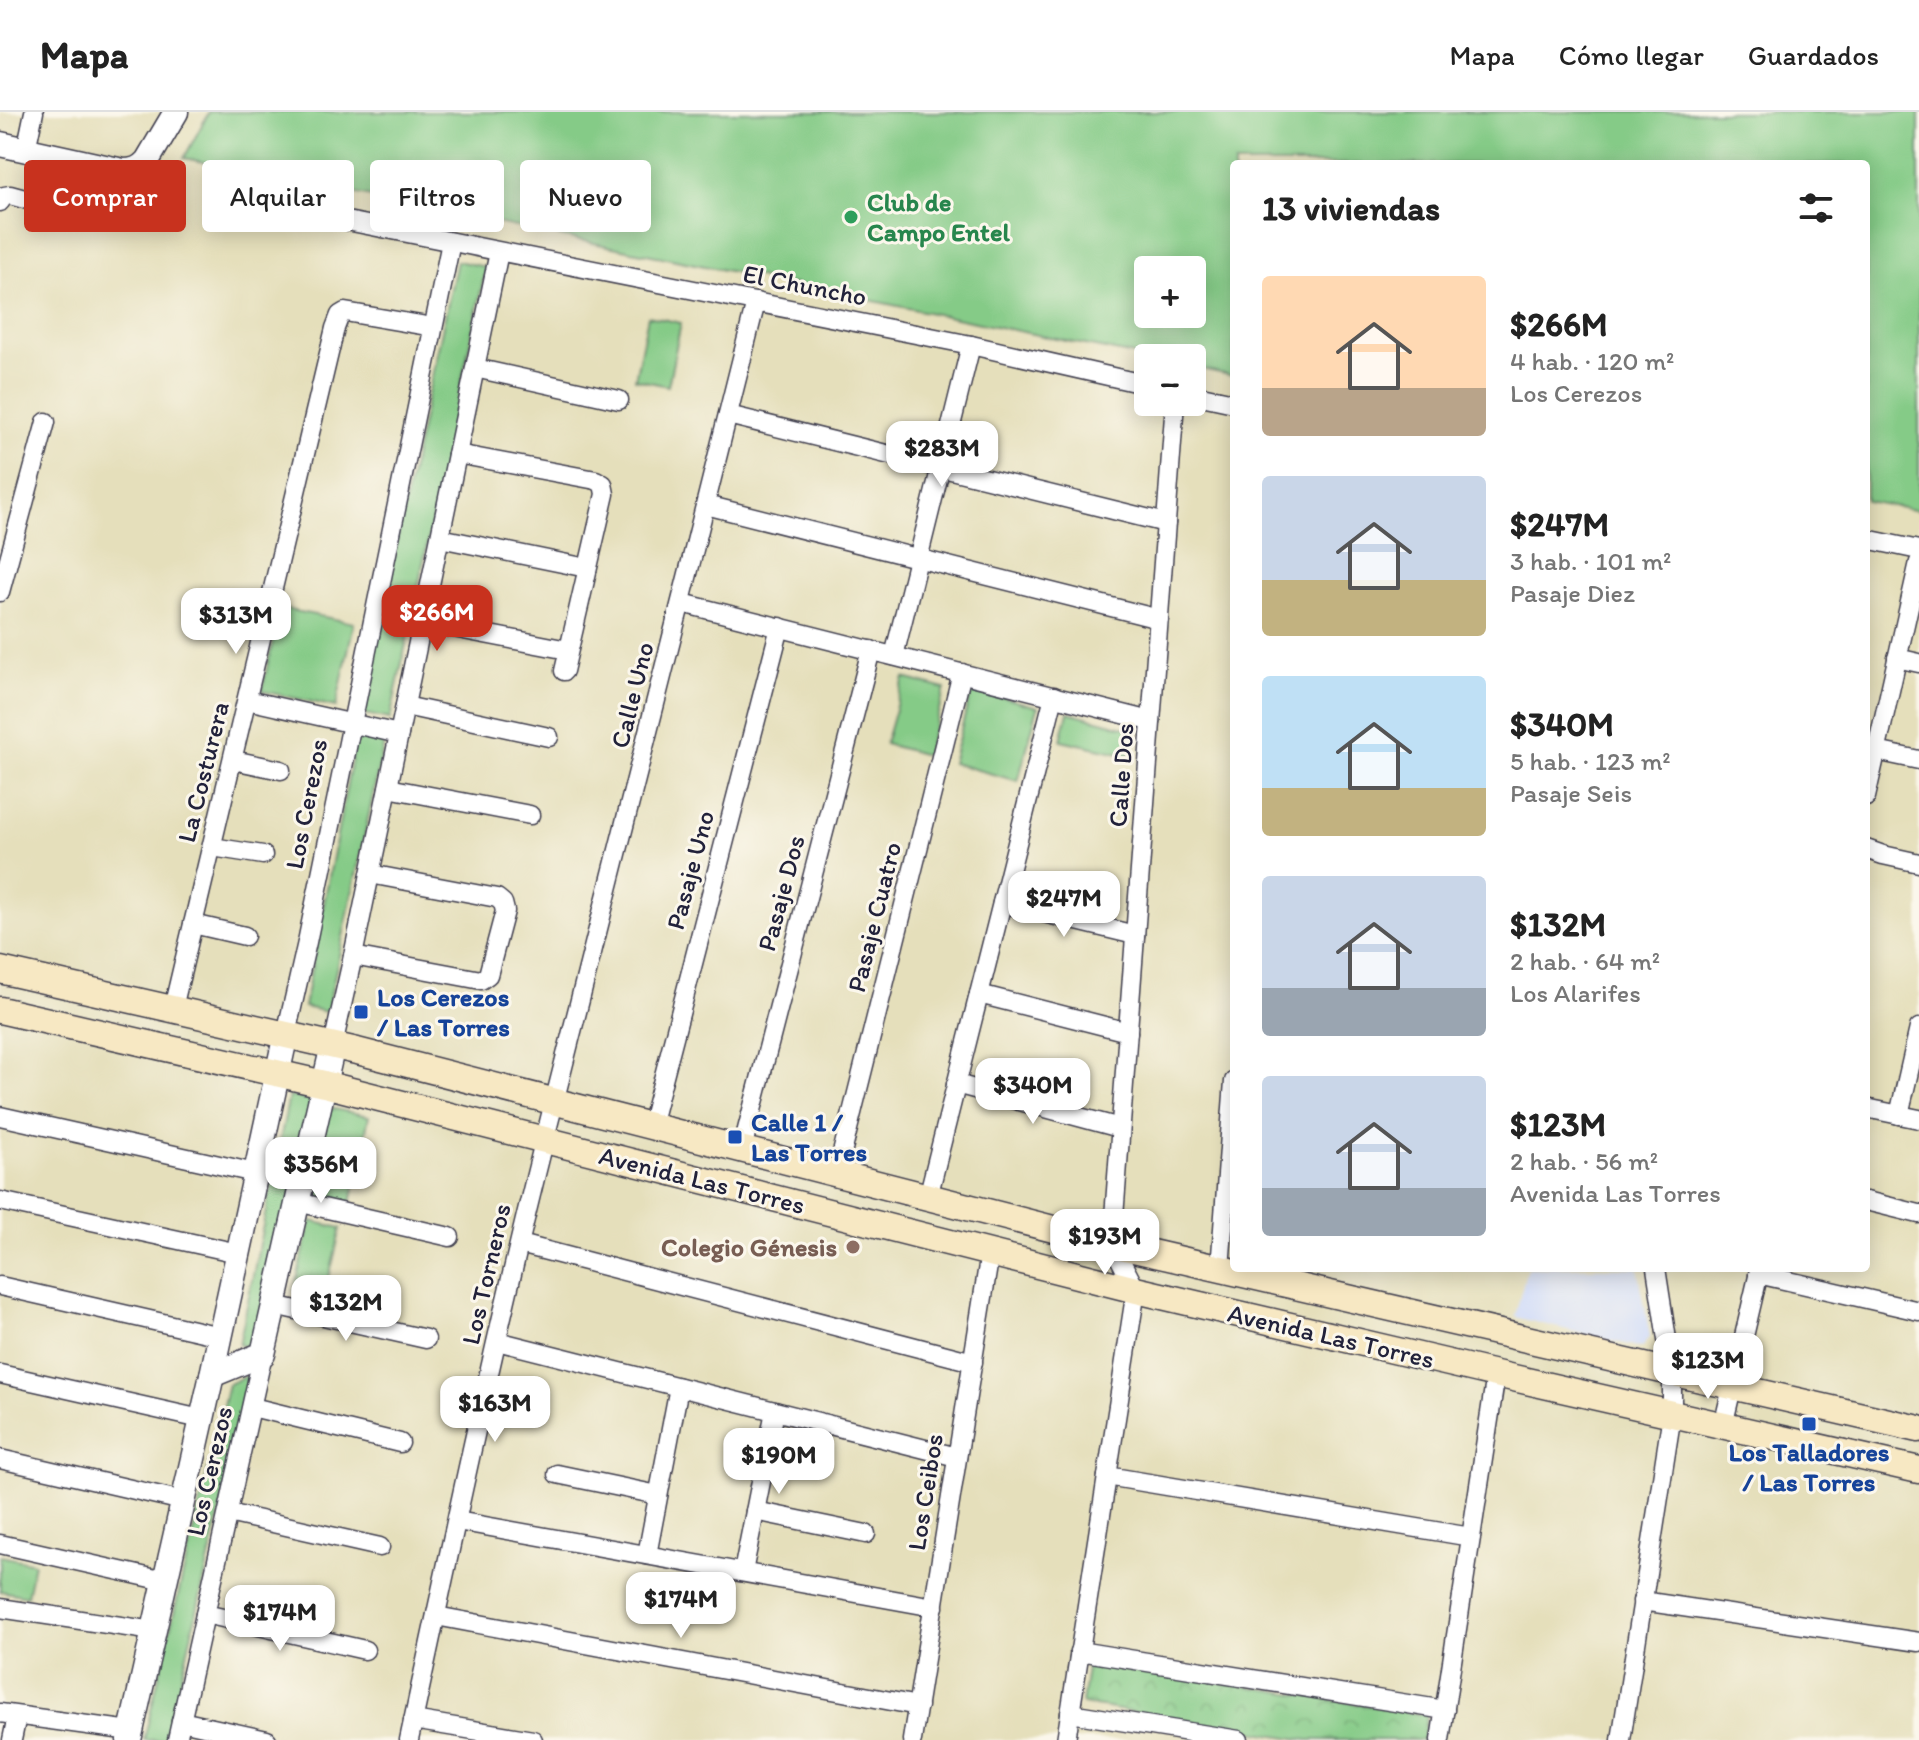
<!DOCTYPE html>
<html lang="es">
<head>
<meta charset="utf-8">
<style>
	:root { --surface:#fff; --page:#f6f6f6; --text:#222; --muted:#767676; --line:#e0e0e0; --accent:#c8321e }
	body { margin:0; font-family:Itim,sans-serif; background:var(--page); color:var(--text); height:100vh; display:flex; flex-direction:column; font-size:30px; white-space:nowrap }
	* { box-sizing:border-box; margin:0 }
	p { font-size:26px; color:var(--muted) }
	.icon { flex:none; width:44px; height:44px; fill:none; stroke:currentColor; stroke-width:2; stroke-linecap:round; stroke-linejoin:round }
	.map { position:relative; flex:1; overflow:hidden }
	.side { position:absolute; left:1230px; top:48px; width:640px; height:1112px; display:flex; flex-direction:column; background:var(--surface); border-radius:8px; box-shadow:0 4px 20px #0003 }
	.side>* { flex:none }
	.hud { position:absolute; left:24px; top:48px; width:760px; height:72px; display:flex; gap:16px }
	.tools { position:absolute; left:1134px; top:144px; display:grid; gap:16px }
	.tools a { display:grid; place-items:center; width:72px; height:72px; border-radius:8px; background:var(--surface); box-shadow:0 4px 20px #0003; font-size:40px }
	.price { position:absolute; translate:-50% -68px; padding:0 18px; border-radius:16px; background:#fff; color:#222; font-size:26px; line-height:52px; filter:drop-shadow(0 2px 4px #0008) }
	.price::after { content:''; position:absolute; left:50%; top:48px; width:24px; height:18px; margin-left:-12px; background:inherit; clip-path:polygon(0 0,100% 0,50% 100%) }
	.price.active { background:var(--accent); color:#fff }
	ul { padding:0; list-style:none }
	li { display:flex; align-items:center; gap:24px; height:200px; padding:0 32px }
	li span { display:grid; place-items:center; flex:none; width:224px; height:160px; border-radius:8px; color:#555 }
	li>.icon { margin-inline-start:auto }
	span .icon { width:96px; height:96px; fill:#fffc; stroke-width:1 }
	li b { font-size:34px }
	h2 { display:flex; justify-content:space-between; align-items:center; height:96px; padding:0 32px; font-size:34px }
	.pill { padding:0 28px; border-radius:8px; background:var(--surface); box-shadow:0 4px 20px #0003; font-size:28px; line-height:72px }
	.pill.active { background:var(--accent); color:#fff }
	header { display:flex; align-items:center; gap:48px; box-sizing:border-box; height:112px; padding:0 40px; background:var(--surface); border-bottom:2px solid var(--line) }
	header strong { font-size:38px }
	nav { display:flex; gap:44px; margin-inline-start:auto; font-size:28px }
	.map>svg:first-child { display:block }
	.built { fill:#cedafa }
	.green { fill:#85cb87; stroke:#547661; stroke-width:2; fill-rule:evenodd }
	.park { fill:url(#park-crowns); stroke:#547661; stroke-width:2 }
	.lines { fill:none; stroke-linecap:round; stroke-linejoin:round }
	.minor-casing { stroke:#3f3e4e; stroke-width:21 }
	.tertiary-casing { stroke:#3f3e4e; stroke-width:27 }
	.secondary-casing { stroke:#3f3e4e; stroke-width:29 }
	.minor { stroke:#fff; stroke-width:18 }
	.tertiary { stroke:#fff; stroke-width:24 }
	.secondary { stroke:#f7e8c3; stroke-width:26 }
	.leisure-dot { fill:#2e9e5b; stroke:#fbf7ec; stroke-width:3 }
	.transit-dot { fill:#1a4fb4; stroke:#fbf7ec; stroke-width:3 }
	.education-dot { fill:#8d6e63; stroke:#fbf7ec; stroke-width:3 }
	.labels { text-anchor:middle; dominant-baseline:central; stroke-width:6; stroke-linejoin:round; paint-order:stroke }
	.leisure-label { font-size:26px; font-weight:bold; fill:#27864d; stroke:#fbf7ec; text-anchor:start }
	.street-label { font-size:26px; fill:#22223b; stroke:#fbf7ec }
	.transit-label { font-size:26px; font-weight:bold; fill:#164399; stroke:#fbf7ec; text-anchor:start }
	.education-label { font-size:26px; font-weight:bold; fill:#785e54; stroke:#fbf7ec; text-anchor:end }
</style>
</head>
<body>
<header>
<strong>Mapa</strong>
<nav><a>Mapa</a><a>Cómo llegar</a><a>Guardados</a></nav>
</header>
<div class="map">
<svg width="1919" height="1628" viewBox="0 0 1919 1628">
	<defs>
		<pattern id="park-crowns" width="20" height="18" patternUnits="userSpaceOnUse" patternTransform="scale(2)"><rect width="20" height="18" fill="#85cb87"/><path d="M2 6a3 3 0 1 1 6 0M12 15a3 3 0 1 1 6 0" fill="none" stroke="#73ae75"/></pattern>
	</defs>
	<rect width="100%" height="100%" fill="#fbf7ec"/>
	<filter id="ink" filterUnits="userSpaceOnUse"><feTurbulence type="fractalNoise" baseFrequency=".0125" numOctaves="2"/><feDisplacementMap in="SourceGraphic" scale="16" xChannelSelector="R" yChannelSelector="G"/><feConvolveMatrix kernelMatrix="1 2 1 2 8 2 1 2 1" color-interpolation-filters="sRGB"/></filter>
	<filter id="wash" filterUnits="userSpaceOnUse"><feTurbulence type="fractalNoise" baseFrequency=".006" numOctaves="4" result="noise"/><feDisplacementMap in="SourceGraphic" scale="32" xChannelSelector="R" yChannelSelector="G"/><feGaussianBlur stdDeviation="1.8" result="paint"/><feColorMatrix in="noise" values="0 0 0 0 0 0 0 0 0 0 0 0 0 0 0 0 0 1.4 0 .05"/><feComposite in="paint" operator="in"/></filter>
	<g filter="url(#wash)">
		<rect width="100%" height="100%" fill="#e5dfbb"/>
		<path class="built" d="M1527 1156H1638L1650 1225 1642 1236 1515 1205Z"/>
		<g class="green">
			<path d="M209 0H1919V399L1866 389V52H1234V264L1192 255V246H1148L184 46ZM1148 158H1192V202H1148Z"/>
			<path d="M457 149 486 155 390 607 359 601Z"/>
			<path d="M648 204 681 211 668 274 635 267Z"/>
			<path d="M280 496 354 511 336 595 262 579Z"/>
			<path d="M904 566 945 577 926 643 885 632Z"/>
			<path d="M972 577 1038 595 1018 669 952 651Z"/>
			<path d="M1068 600 1131 617 1129 643 1061 628Z"/>
			<path d="M356 625 384 631 327 900 304 895Z"/>
			<path d="M289 984 313 989 255 1236 239 1233Z"/>
			<path d="M329 996 369 1004 351 1091 312 1083Z"/>
			<path d="M311 1109 341 1116 324 1186 294 1179Z"/>
			<path d="M249 1263V1275L167 1628H144L228 1272Z"/>
			<path d="M0 1444 34 1451 27 1484 0 1479Z"/>
		</g>
		<path class="park" d="M1088 1549 1427 1603 1423 1628H1307L1082 1592Z"/>
	</g>
	<g filter="url(#ink)">
		<g class="lines">
			<defs>
				<g id="minor">
					<path d="M26 38 34 0"/>
					<path d="M0 90 4 84 10 83 87 104"/>
					<path d="M337 107 971 233 1148 273"/>
					<path d="M475 256 619 288"/>
					<path d="M1192 282 1234 291"/>
					<path d="M728 303 1166 411"/>
					<path d="M457 342 596 368 603 372 605 382 564 559"/>
					<path d="M706 393 1159 507"/>
					<path d="M440 426 587 456"/>
					<path d="M1866 427 1919 438"/>
					<path d="M0 480 46 310"/>
					<path d="M682 491 1151 609"/>
					<path d="M422 510 568 538"/>
					<path d="M894 544 971 233"/>
					<path d="M1897 546 1919 551"/>
					<path d="M247 588 399 622"/>
					<path d="M405 594 549 625"/>
					<path d="M1876 639 1919 648"/>
					<path d="M233 648 281 658"/>
					<path d="M388 676 530 703"/>
					<path d="M1866 685 1919 450"/>
					<path d="M212 735 263 743"/>
					<path d="M1866 737 1883 743 1919 751"/>
					<path d="M1002 791 1135 823"/>
					<path d="M193 812 245 824"/>
					<path d="M353 844 481 868 488 863 505 799 503 791 497 786 370 762"/>
					<path d="M979 882 1128 920"/>
					<path d="M173 896 335 216 340 203 345 200 433 215"/>
					<path d="M286 922 307 830 451 130"/>
					<path d="M333 933 353 844 499 140"/>
					<path d="M956 972 1120 1016"/>
					<path d="M1866 996 1919 1007"/>
					<path d="M1899 1003 1919 916"/>
					<path d="M0 1004 255 1061"/>
					<path d="M651 1014 780 515"/>
					<path d="M742 1037 871 538"/>
					<path d="M837 1061 962 561"/>
					<path d="M928 1085 1054 584"/>
					<path d="M0 1089 238 1141"/>
					<path d="M1866 1089 1919 1102"/>
					<path d="M297 1090 450 1125"/>
					<path d="M520 1132 973 1250"/>
					<path d="M1220 1157 1234 969"/>
					<path d="M1758 1162 1919 1199"/>
					<path d="M0 1174 220 1224"/>
					<path d="M274 1193 426 1227"/>
					<path d="M497 1229 957 1345"/>
					<path d="M0 1262 201 1307"/>
					<path d="M252 1295 400 1331"/>
					<path d="M1723 1314 1760 1156"/>
					<path d="M0 1347 183 1389"/>
					<path d="M557 1362 658 1383"/>
					<path d="M1107 1364 1471 1425"/>
					<path d="M755 1399 866 1422"/>
					<path d="M228 1401 380 1435"/>
					<path d="M457 1409 934 1495"/>
					<path d="M0 1432 165 1469"/>
					<path d="M647 1443 679 1275"/>
					<path d="M743 1460 775 1299"/>
					<path d="M1642 1489 1919 1530"/>
					<path d="M0 1496 154 1519"/>
					<path d="M205 1502 365 1538"/>
					<path d="M436 1504 918 1594"/>
					<path d="M1079 1539 1445 1598"/>
					<path d="M0 1601 131 1619"/>
					<path d="M1070 1601 1239 1628"/>
					<path d="M413 1608 533 1628"/>
					<path d="M181 1609 267 1628"/>
					<path d="M12 1628 17 1604"/>
					<path d="M177 1628 263 1242"/>
					<path d="M409 1628C452 1427 495 1225 545 1026 615 747 687 469 756 190"/>
					<path d="M912 1628 990 1141"/>
					<path d="M1066 1628 1136 1178 1112 1132 1175 290"/>
					<path d="M1440 1628 1496 1262"/>
					<path d="M1621 1628 1672 1302V1260L1656 1156"/>
				</g>
				<g id="tertiary">
					<path d="M0 32 123 59C133 59 140 57 147 49L176 0"/>
					<path d="M212 1263 263 1242 333 933"/>
					<path d="M129 1628 212 1263 286 922"/>
				</g>
				<g id="secondary">
					<path d="M0 858 357 939 1112 1132 1919 1317"/>
					<path d="M0 898 324 972 1136 1178 1496 1262 1919 1358"/>
				</g>
			</defs>
			<use href="#minor" class="minor-casing"/>
			<use href="#tertiary" class="tertiary-casing"/>
			<use href="#secondary" class="secondary-casing"/>
			<use href="#minor" class="minor"/>
			<use href="#tertiary" class="tertiary"/>
			<use href="#secondary" class="secondary"/>
		</g>
	</g>
	<circle class="leisure-dot" cx="851" cy="105" r="8"/>
	<g class="transit-dot">
		<rect x="353" y="892" width="16" height="16" rx="4"/>
		<rect x="727" y="1017" width="16" height="16" rx="4"/>
		<rect x="1801" y="1304" width="16" height="16" rx="4"/>
	</g>
	<circle class="education-dot" cx="853" cy="1135" r="8"/>
	<g class="labels">
		<g class="leisure-label">
			<text x="867" y="90">Club de<tspan x="867" dy="30">Campo Entel</tspan></text>
		</g>
		<g class="street-label">
			<text transform="translate(805 173) rotate(11)">El Chuncho</text>
			<text transform="translate(632 583) rotate(-76)">Calle Uno</text>
			<text transform="translate(203 660) rotate(-76)">La Costurera</text>
			<text transform="translate(1121 663) rotate(-86)">Calle Dos</text>
			<text transform="translate(306 692) rotate(-79)">Los Cerezos</text>
			<text transform="translate(690 758) rotate(-75)">Pasaje Uno</text>
			<text transform="translate(781 781) rotate(-75)">Pasaje Dos</text>
			<text transform="translate(874 805) rotate(-76)">Pasaje Cuatro</text>
			<text transform="translate(702 1068) rotate(14)">Avenida Las Torres</text>
			<text transform="translate(486 1162) rotate(-77)">Los Torneros</text>
			<text transform="translate(1331 1224) rotate(13)">Avenida Las Torres</text>
			<text transform="translate(209 1359) rotate(-77)">Los Cerezos</text>
			<text transform="translate(925 1380) rotate(-81)">Los Ceibos</text>
		</g>
		<g class="transit-label">
			<text x="377" y="885">Los Cerezos<tspan x="377" dy="30">/ Las Torres</tspan></text>
			<text x="751" y="1010">Calle 1 /<tspan x="751" dy="30">Las Torres</tspan></text>
			<text x="1809" y="1340" text-anchor="middle">Los Talladores<tspan x="1809" dy="30">/ Las Torres</tspan></text>
		</g>
		<g class="education-label">
			<text x="837" y="1135">Colegio Génesis</text>
		</g>
	</g>
</svg>
<div class="tools">
<a>+</a>
<a>−</a>
</div>
<b class="price" style="left:942px;top:377px">$283M</b>
<b class="price active" style="left:437px;top:541px">$266M</b>
<b class="price" style="left:236px;top:544px">$313M</b>
<b class="price" style="left:1064px;top:827px">$247M</b>
<b class="price" style="left:1033px;top:1014px">$340M</b>
<b class="price" style="left:321px;top:1093px">$356M</b>
<b class="price" style="left:1105px;top:1165px">$193M</b>
<b class="price" style="left:346px;top:1231px">$132M</b>
<b class="price" style="left:1708px;top:1289px">$123M</b>
<b class="price" style="left:495px;top:1332px">$163M</b>
<b class="price" style="left:779px;top:1384px">$190M</b>
<b class="price" style="left:681px;top:1528px">$174M</b>
<b class="price" style="left:280px;top:1541px">$174M</b>
<div class="hud">
<a class="pill active">Comprar</a>
<a class="pill">Alquilar</a>
<a class="pill">Filtros</a>
<a class="pill">Nuevo</a>
</div>
<section class="side">
<h2>13 viviendas<svg class="icon" aria-label="filters" viewBox="0 0 24 24"><path d="M4 7h16M4 17h16"/><circle cx="9" cy="7" r="2"/><circle cx="15" cy="17" r="2"/></svg></h2>
<ul>
<li><span style="background:linear-gradient(#ffd9b3 70%,#b9a48a 0)"><svg class="icon" aria-label="home" viewBox="0 0 24 24"><path d="M3 11l9-7 9 7M6 9v11h12V9"/></svg></span><div><b>$266M</b><p>4 hab. · 120 m²</p><p>Los Cerezos</p></div></li>
<li><span style="background:linear-gradient(#c9d6e8 65%,#c2b280 0)"><svg class="icon" aria-label="home" viewBox="0 0 24 24"><path d="M3 11l9-7 9 7M6 9v11h12V9"/></svg></span><div><b>$247M</b><p>3 hab. · 101 m²</p><p>Pasaje Diez</p></div></li>
<li><span style="background:linear-gradient(#bfe0f5 70%,#c2b280 0)"><svg class="icon" aria-label="home" viewBox="0 0 24 24"><path d="M3 11l9-7 9 7M6 9v11h12V9"/></svg></span><div><b>$340M</b><p>5 hab. · 123 m²</p><p>Pasaje Seis</p></div></li>
<li><span style="background:linear-gradient(#c9d6e8 70%,#9aa5b1 0)"><svg class="icon" aria-label="home" viewBox="0 0 24 24"><path d="M3 11l9-7 9 7M6 9v11h12V9"/></svg></span><div><b>$132M</b><p>2 hab. · 64 m²</p><p>Los Alarifes</p></div></li>
<li><span style="background:linear-gradient(#c9d6e8 70%,#9aa5b1 0)"><svg class="icon" aria-label="home" viewBox="0 0 24 24"><path d="M3 11l9-7 9 7M6 9v11h12V9"/></svg></span><div><b>$123M</b><p>2 hab. · 56 m²</p><p>Avenida Las Torres</p></div></li>
</ul>
</section>
</div>
</body>
</html>
